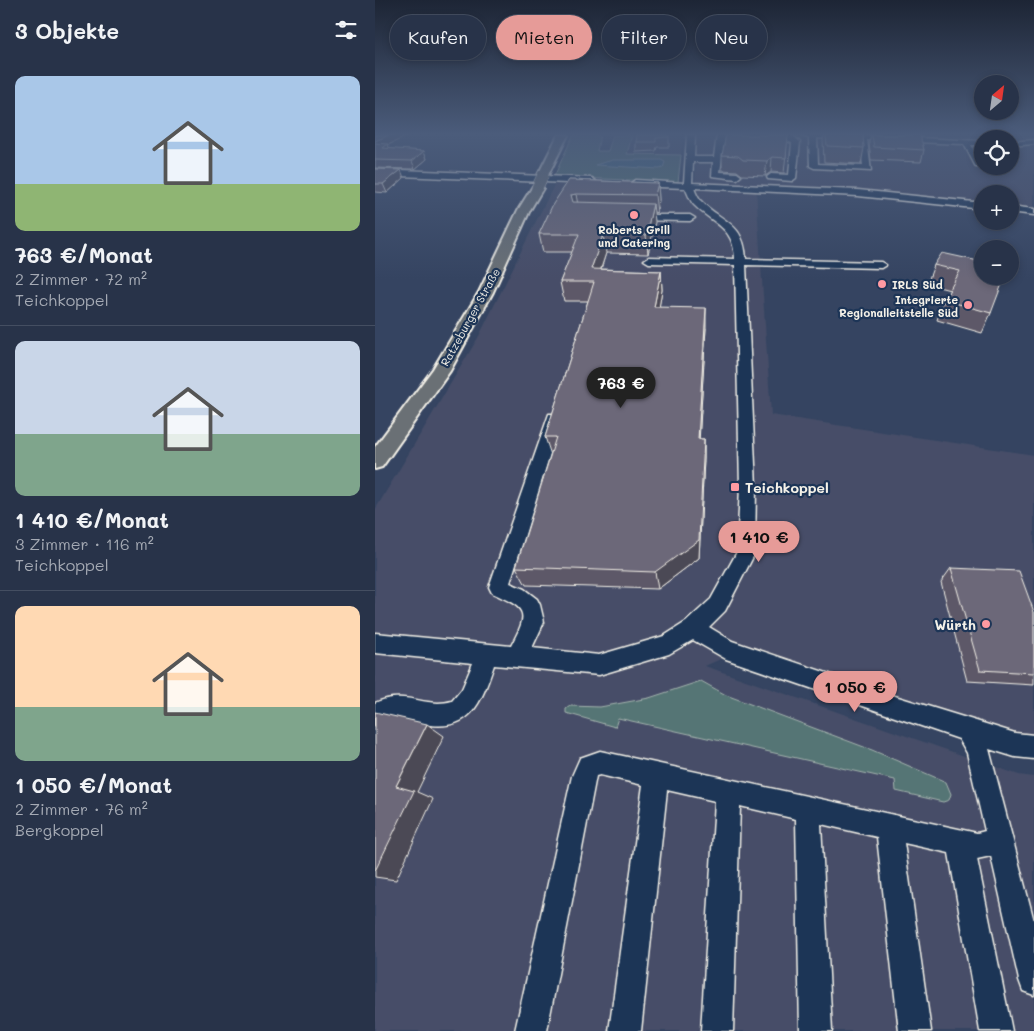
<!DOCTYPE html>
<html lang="de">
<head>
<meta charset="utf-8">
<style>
	:root { --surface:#283349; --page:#343f53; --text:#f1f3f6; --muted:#a5aab4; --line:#444e61; --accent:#e69b98 }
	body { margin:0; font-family:Mali,sans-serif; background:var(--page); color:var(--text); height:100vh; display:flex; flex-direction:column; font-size:19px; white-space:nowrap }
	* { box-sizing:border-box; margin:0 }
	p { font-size:16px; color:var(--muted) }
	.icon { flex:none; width:28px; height:28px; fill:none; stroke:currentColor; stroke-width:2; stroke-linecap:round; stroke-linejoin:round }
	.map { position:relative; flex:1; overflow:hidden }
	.side { display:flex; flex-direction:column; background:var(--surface); width:375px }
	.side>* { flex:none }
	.top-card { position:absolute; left:15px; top:15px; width:475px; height:45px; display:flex; gap:10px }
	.needle { width:32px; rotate:29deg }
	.controls { position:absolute; left:599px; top:75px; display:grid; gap:10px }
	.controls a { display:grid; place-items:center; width:45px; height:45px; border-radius:50%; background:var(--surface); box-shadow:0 2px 8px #0003,0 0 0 1px var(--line); font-size:25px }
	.price { position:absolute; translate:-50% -42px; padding:0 11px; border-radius:18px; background:var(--accent); color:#111; font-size:16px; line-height:32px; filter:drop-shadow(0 1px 2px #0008) }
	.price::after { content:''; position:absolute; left:50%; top:30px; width:15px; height:11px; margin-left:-8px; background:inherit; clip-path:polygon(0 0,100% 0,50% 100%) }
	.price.active { background:#222; color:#fff }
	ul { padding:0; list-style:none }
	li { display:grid; align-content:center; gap:10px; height:265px; padding:0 15px }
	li+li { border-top:1px solid var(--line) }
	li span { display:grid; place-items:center; height:155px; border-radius:10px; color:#555 }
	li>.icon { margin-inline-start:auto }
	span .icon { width:90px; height:90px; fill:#fffc; stroke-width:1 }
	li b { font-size:21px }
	h2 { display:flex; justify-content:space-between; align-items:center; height:60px; padding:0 15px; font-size:21px }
	.chip { padding:0 18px; border-radius:22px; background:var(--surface); box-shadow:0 2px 8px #0003,0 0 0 1px var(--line); font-size:18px; line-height:45px }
	.chip.active { background:var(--accent); color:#111 }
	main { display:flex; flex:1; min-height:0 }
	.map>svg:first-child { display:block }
	.built { fill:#464e68; fill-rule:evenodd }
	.green { fill:#557574; stroke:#a4b3ae }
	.water { fill:#3d6982; stroke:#869fab }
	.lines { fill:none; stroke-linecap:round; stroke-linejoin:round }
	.minor-casing { stroke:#f4f1e8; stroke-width:3 }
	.major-casing { stroke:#f4f1e8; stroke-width:4 }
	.minor { fill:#1d3557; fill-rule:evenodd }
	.major { fill:#6a7074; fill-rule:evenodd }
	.major-bridge-casing { stroke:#f4f1e8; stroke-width:12; stroke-linecap:butt }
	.major-bridge { stroke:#6a7074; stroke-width:11 }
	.wall { fill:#5d5968; stroke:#f4f1e8 }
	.shaded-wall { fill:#4c4855; stroke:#f4f1e8 }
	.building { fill:#6c6779; stroke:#f4f1e8 }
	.poi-dot { fill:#ff9aa2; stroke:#1d3557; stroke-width:2 }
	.labels { text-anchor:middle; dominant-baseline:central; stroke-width:4.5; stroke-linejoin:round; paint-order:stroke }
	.far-poi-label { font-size:11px; font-weight:bold; fill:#f4f1e8; stroke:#1d3557 }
	.far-street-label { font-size:11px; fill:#f4f1e8; stroke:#1d3557 }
	.poi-label { font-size:14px; font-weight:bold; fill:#f4f1e8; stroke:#1d3557; text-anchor:start }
</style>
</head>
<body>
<main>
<section class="side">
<h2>3 Objekte<svg class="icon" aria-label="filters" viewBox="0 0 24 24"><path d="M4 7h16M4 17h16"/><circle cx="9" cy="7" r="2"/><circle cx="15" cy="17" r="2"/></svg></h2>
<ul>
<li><span style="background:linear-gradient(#a9c7e8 70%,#8fb573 0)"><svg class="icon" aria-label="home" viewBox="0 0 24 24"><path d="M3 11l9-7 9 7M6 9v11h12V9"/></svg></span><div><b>763 €/Monat</b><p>2 Zimmer · 72 m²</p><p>Teichkoppel</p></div></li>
<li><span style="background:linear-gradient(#c9d6e8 60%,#7fa58c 0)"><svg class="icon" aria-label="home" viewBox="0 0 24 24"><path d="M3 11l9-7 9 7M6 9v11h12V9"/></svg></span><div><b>1 410 €/Monat</b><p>3 Zimmer · 116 m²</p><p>Teichkoppel</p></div></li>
<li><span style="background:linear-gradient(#ffd9b3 65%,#7fa58c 0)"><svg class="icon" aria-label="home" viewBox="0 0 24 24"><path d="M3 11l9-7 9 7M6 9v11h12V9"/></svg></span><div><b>1 050 €/Monat</b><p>2 Zimmer · 76 m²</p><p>Bergkoppel</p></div></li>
</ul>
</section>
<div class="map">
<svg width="659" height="1031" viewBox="0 0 659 1031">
	<rect width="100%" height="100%" fill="#354461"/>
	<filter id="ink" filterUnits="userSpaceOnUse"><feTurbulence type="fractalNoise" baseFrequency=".02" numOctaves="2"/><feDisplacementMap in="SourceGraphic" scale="10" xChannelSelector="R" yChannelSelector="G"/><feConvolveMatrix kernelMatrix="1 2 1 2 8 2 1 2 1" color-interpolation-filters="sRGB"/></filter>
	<g filter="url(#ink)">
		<g class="built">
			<path d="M257 135H307L306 155H252Z"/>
			<path d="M321 135H659V207L635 205V194H608L607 202 459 189 320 183ZM608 139H635V166H608Z"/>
			<path d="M180 183 381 189 396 415 659 455V740L642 738 370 648 330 666 644 775 659 777V1031H0V510L104 336Z"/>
		</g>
		<g class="green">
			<path d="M198 135H225L222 151H233L238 135H257L252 154 306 155 303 182 179 177Z"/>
			<path d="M326 681 351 695 497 750 571 782 576 794 574 800 568 802 521 791 520 780 243 718 240 727 191 713V709L195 706 225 707 274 698Z"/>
		</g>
		<path class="water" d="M238 160H286L290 162 288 168 284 169 220 165Z"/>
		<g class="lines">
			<defs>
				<g id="minor">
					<path d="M312 135H320L319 157H339L342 135H350L345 172 362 173 366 176 362 179 337 176 338 162H318L317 183 483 190 608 203V209L483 196 319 188C321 193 323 199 327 202 348 223 369 222 371 259L506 262 511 265 506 268 371 265 381 487 380 553 350 611 334 627 357 641 523 697 640 733 659 735V759L640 757 614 749 659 921V995L648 991 644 980 616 856 602 859 637 1031H605L574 853 529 843 556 1031H524L502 837 446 824 457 1031H425L421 819 365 806 358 1031H326L340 801 292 790 266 1031H234L268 785 225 775 221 776 172 1031H140L197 776 205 758 225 751 602 833 610 831 592 753 584 739 351 659 318 640 294 654 224 675 119 665C106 703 96 733 49 724 30 720 18 718 0 725V703C32 689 49 709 77 701L87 689 98 663 0 653V633L136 646C154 612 153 609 117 593L114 587 174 414H184L186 418 135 583 149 589 162 599 165 605 169 622 157 648 224 655 289 636 311 622 336 599 362 552 365 487 360 265 274 263 269 260 274 257 360 259C359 226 339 225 319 205 315 201 313 193 310 188L260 186 256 183 260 180 309 183Z"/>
					<path d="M409 135H417L425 142 421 178 417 181 393 179 392 177 396 174 414 175 417 143 410 140Z"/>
					<path d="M423 135H479L608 141V145H596L608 166 601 167 589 144 492 140 496 171 439 168 435 166 434 138ZM442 138 485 140 488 166 443 164Z"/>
					<path d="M659 140V144L635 146V142Z"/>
					<path d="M0 169 217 178 221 181 217 184 0 175Z"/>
					<path d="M635 206 659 209V215L635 212Z"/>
					<path d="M255 215H315L320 218 315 221 252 220V216Z"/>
				</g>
				<g id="major">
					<path d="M183 135H193L172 177H164L163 175Z"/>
					<path d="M162 185 168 188 155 210 118 292 75 371 7 467 0 469V447L58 369 104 292 143 210 158 186Z"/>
				</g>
			</defs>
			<use href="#minor" class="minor-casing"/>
			<use href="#major" class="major-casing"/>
			<use href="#minor" class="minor"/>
			<use href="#major" class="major"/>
			<defs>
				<path id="major-bridge" d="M162 188 168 175"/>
			</defs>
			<use href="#major-bridge" class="major-bridge-casing"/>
			<use href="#major-bridge" class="major-bridge"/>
		</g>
		<g class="wall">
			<path d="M0 135H34L13 145 15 149 49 151 52 159 40 169 0 168Z"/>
			<path d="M294 135V147H282L281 151 261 152V142Z"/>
			<path d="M413 135 409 173 396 172 390 176 367 175 362 171 347 170V155Z"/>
			<path d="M449 135H488L489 148 486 164 449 162 448 140Z"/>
			<path d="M496 135H545L549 150 546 162 496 160 494 142Z"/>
			<path d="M0 169 29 178 12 193 0 192Z"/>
			<path d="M194 180 283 183 284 200 282 213 279 212 280 222 273 254 231 253 226 269 286 271 287 290 284 307 331 328 324 439H329V459L324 558 283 589 151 585 141 567 176 455 170 437 213 301H189L185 282 197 252H168L164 234Z"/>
			<path d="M608 262 616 313 607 333 562 320 569 300 575 290 552 284 559 265Z"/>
			<path d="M576 568 659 612V685L592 681 566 582Z"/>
		</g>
		<g class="shaded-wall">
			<path d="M14 135H34L13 145 16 152 0 151V141Z"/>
			<path d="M49 151 52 159 40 169 37 161Z"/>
			<path d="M397 157 396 172 390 176 392 161Z"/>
			<path d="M26 170 29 178 12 193 8 184Z"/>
			<path d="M283 183 284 200 282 213 280 195Z"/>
			<path d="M201 194 204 211 199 213 196 195Z"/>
			<path d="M278 204 280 222 273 254 271 235Z"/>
			<path d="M228 235 231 253 220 287 216 269Z"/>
			<path d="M286 271 287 290 281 327 279 307Z"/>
			<path d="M331 308V328L323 459V439Z"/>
			<path d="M329 439V459L324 558 283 589 280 572Z"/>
			<path d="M52 724 69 736 42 792 58 799 21 880 0 877V871L21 786Z"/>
		</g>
		<g class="building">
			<path d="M0 135H14L0 141Z"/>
			<path d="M262 135H294V137L281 138V142H261Z"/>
			<path d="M351 135H413L411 158 397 157 392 161 368 160 363 156 347 155Z"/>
			<path d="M451 135H488L489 148 452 146Z"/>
			<path d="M497 135H545L549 150 499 147Z"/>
			<path d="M0 143 13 144 8 148 49 151 37 161 0 160Z"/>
			<path d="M0 169 26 170 8 184H0Z"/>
			<path d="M194 180 283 183 280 195 201 194 196 195 198 202 278 204 271 235H228L216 269 286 271 279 307 331 308 323 439H329L324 540 280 572 141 567 181 437H170L219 282H185L204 234H164L178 204Z"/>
			<path d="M567 253 608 262V276H630L616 313 569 300 585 271 559 265Z"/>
			<path d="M576 568 644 571 659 612V673L605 670Z"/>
			<path d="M0 712 52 724 21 786 39 791 0 871Z"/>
		</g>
	</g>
	<linearGradient id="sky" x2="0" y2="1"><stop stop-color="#1d2535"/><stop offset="0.48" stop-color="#4b5c7b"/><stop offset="1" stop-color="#4b5c7b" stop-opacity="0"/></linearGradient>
	<rect width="659" height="279" fill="url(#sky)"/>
	<g class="poi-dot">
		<circle cx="259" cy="215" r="5"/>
		<circle cx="507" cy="284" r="5"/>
		<circle cx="593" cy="305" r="5"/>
		<rect x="355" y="482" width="10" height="10" rx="2.5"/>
		<circle cx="611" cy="624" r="5"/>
	</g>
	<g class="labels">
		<g class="far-poi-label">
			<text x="259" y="229">Roberts Grill<tspan x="259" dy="13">und Catering</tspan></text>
			<text x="517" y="284" text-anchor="start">IRLS Süd</text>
			<text x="583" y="299" text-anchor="end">Integrierte<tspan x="583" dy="13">Regionalleitstelle Süd</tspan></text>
		</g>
		<g class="far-street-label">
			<text transform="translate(95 317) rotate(-61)">Ratzeburger Straße</text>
		</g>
		<g class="poi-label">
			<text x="370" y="487">Teichkoppel</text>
			<text x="601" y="624" text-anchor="end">Würth</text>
		</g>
	</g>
</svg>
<div class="controls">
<a><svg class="needle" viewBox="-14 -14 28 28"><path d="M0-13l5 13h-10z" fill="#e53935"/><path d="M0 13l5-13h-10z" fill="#a5aab4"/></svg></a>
<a><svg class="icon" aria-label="locate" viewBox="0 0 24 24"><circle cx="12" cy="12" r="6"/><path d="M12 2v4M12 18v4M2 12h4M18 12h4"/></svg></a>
<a>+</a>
<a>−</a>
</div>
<b class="price active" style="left:246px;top:409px">763 €</b>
<b class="price" style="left:384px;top:563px">1 410 €</b>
<b class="price" style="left:480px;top:713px">1 050 €</b>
<div class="top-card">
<a class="chip">Kaufen</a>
<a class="chip active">Mieten</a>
<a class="chip">Filter</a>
<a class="chip">Neu</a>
</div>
</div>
</main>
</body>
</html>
